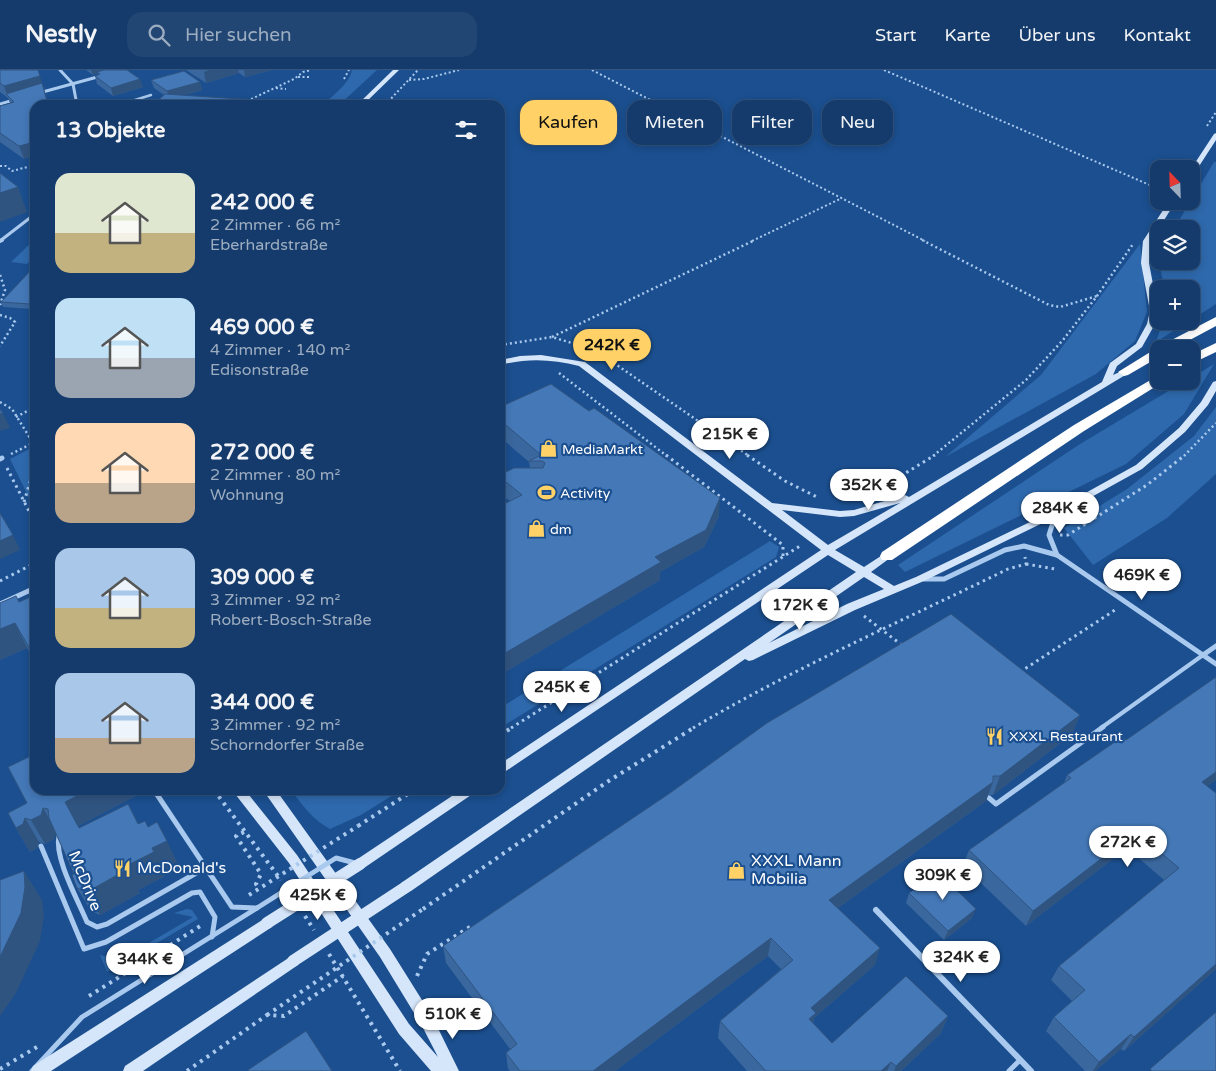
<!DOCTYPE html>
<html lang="de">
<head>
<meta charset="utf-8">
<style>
	:root { --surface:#143b6b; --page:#214673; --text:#f1f3f6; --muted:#9dadc1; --line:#33557e; --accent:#ffd166 }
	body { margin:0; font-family:"Varela Round",sans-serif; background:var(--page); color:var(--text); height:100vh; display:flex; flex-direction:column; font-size:19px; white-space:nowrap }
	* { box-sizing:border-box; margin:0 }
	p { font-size:16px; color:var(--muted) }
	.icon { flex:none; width:28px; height:28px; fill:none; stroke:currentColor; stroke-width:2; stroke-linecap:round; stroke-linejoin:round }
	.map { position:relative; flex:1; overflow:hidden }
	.details { position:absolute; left:30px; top:30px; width:475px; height:695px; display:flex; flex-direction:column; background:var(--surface); border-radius:15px; box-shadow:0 2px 8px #0003,0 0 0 1px var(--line) }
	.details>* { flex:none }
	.top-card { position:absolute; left:520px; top:30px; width:475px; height:45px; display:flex; gap:10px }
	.needle { width:32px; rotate:337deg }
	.tools { position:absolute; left:1150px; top:90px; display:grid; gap:10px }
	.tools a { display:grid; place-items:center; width:50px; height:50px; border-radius:10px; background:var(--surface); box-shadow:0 2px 8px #0003,0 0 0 1px var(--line); font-size:25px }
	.price { position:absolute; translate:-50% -42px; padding:0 11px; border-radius:18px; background:#fff; color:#222; font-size:16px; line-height:32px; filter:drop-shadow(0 1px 2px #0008) }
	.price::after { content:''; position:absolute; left:50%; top:30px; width:15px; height:11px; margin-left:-8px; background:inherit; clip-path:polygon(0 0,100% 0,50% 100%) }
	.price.active { background:var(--accent); color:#111 }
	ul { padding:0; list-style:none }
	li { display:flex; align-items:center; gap:15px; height:125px; padding:0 25px }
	li span { display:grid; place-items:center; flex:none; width:140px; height:100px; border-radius:15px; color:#555 }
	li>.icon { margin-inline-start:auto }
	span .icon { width:60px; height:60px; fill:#fffc; stroke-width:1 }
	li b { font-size:21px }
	h2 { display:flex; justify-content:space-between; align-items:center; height:60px; padding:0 25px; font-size:21px }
	.chip { padding:0 18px; border-radius:15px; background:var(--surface); box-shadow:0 2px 8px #0003,0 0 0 1px var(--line); font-size:18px; line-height:45px }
	.chip.active { background:var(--accent); color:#111 }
	header { display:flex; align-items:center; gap:30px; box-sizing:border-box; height:70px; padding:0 25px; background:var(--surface); border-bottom:1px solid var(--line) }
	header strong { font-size:24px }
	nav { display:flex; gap:28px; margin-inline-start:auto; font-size:18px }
	.search { width:350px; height:45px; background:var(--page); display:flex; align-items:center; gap:12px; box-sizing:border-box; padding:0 18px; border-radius:15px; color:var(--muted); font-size:19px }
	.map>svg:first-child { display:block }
	.green { fill:#2e69ad }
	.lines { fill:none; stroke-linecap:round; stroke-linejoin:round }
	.path-far3 { stroke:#a9c9ee; stroke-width:2; stroke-dasharray:2 2.5; stroke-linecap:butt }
	.path-far2 { stroke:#a9c9ee; stroke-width:2.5; stroke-dasharray:2 3; stroke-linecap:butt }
	.path-far1 { stroke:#a9c9ee; stroke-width:3; stroke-dasharray:2.5 4; stroke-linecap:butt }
	.path { stroke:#a9c9ee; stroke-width:4; stroke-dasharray:3 5; stroke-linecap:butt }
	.lane-far2 { stroke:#a9c9ee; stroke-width:2.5 }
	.lane-far1 { stroke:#a9c9ee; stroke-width:4 }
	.lane { stroke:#a9c9ee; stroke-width:5 }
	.street-far3 { stroke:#a9c9ee; stroke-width:3 }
	.street-far2 { stroke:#a9c9ee; stroke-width:4 }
	.street-far1 { stroke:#a9c9ee; stroke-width:5 }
	.street { stroke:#a9c9ee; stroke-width:6 }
	.secondary { fill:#d6e6fa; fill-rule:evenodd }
	.highway { fill:#fff; fill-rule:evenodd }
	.path-bridge { stroke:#a9c9ee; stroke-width:4; stroke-dasharray:3 5; stroke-linecap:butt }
	.lane-bridge { stroke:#a9c9ee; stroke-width:5 }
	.secondary-bridge { stroke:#d6e6fa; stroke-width:12 }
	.wall { fill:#3a679d }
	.shaded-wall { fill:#305480 }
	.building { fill:#4478b7; stroke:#305480 }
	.labels { text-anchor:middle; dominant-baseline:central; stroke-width:4.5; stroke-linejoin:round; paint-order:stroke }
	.poi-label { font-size:14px; fill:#fff; stroke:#1b4f8f; text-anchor:start }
	.near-poi-label { font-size:16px; fill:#fff; stroke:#1b4f8f; text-anchor:start }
	.near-street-label { font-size:16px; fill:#fff; stroke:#1b4f8f }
</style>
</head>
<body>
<header>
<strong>Nestly</strong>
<div class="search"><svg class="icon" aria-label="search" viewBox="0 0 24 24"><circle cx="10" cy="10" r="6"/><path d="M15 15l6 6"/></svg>Hier suchen</div>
<nav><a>Start</a><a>Karte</a><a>Über uns</a><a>Kontakt</a></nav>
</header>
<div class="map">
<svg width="1216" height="1001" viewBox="0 0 1216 1001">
	<rect width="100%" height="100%" fill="#1b4f8f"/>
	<g class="green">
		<path d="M352 0H377L339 35H323C332 26 350 13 352 0Z"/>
		<path d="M1214 92H1216V234L1191 250V219H1165L1157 186 1159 183V191H1191V159H1174Z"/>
		<path d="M35 169V186L27 194 11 192Z"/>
		<path d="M1140 174 1147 242 1135 271 1096 304 945 387 1041 305Z"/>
		<path d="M1163 251H1189L1156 272Z"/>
		<path d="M1214 294 1184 344 1126 394 905 502 898 495 1080 374 1185 311H1191V308Z"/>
		<path d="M1216 337V404L1167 448 1093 495 1064 458 1127 419 1194 366Z"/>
		<path d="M35 376V440L10 389Z"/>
		<path d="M770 471 779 477 776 487 500 658V638Z"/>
		<path d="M291 720H401L361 745 330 759C313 750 302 735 291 720Z"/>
		<path d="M187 839 192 840 198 849 107 902 100 885 120 890 193 847 174 843Z"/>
	</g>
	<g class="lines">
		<g class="path-far3">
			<path d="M592 0 925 171"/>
			<path d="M884 0 1159 119"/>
			<path d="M298 7H309"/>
			<path d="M344 9 349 0"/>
			<path d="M409 10 424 9 459 0"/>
			<path d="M276 18 286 19"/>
			<path d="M247 31 294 9 303 2 311 0"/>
			<path d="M385 35 418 0"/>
			<path d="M1207 56 1216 42"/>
			<path d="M0 96H6L12 101 35 95"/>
			<path d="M752 171 842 128"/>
		</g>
		<g class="path-far2">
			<path d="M922 170 1049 235 1060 237 1097 226"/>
			<path d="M0 205 5 220 0 235"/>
			<path d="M0 245 10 248 15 252 0 276"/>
			<path d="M552 267 755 170"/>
			<path d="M500 275 552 267 595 280 749 386"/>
			<path d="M559 303 667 386"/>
			<path d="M0 332 12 339 33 373 35 386"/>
			<path d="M16 347 35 337"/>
			<path d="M11 384 33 373"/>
			<path d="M933 386 1026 310 1063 270 1097 226 1133 174"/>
			<path d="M1184 386 1216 353"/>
		</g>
		<g class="path-far1">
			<path d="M666 385 783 475V486"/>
			<path d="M747 385 785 411 817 427"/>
			<path d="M7 398 35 453"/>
			<path d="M873 423 935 385"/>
			<path d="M24 432 34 399 35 385"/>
			<path d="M1060 465H1068L1147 415 1185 385"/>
			<path d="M1026 494 1055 499"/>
			<path d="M0 511 35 493"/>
			<path d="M864 546 903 576"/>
			<path d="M1020 602 1115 540"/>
			<path d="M511 658 800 476"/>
			<path d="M693 658C794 598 902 551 1008 499L1026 494 1025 487"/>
		</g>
		<g class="path">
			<path d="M500 665 513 657"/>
			<path d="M214 720 281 810"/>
			<path d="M358 756 414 720"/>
			<path d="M244 762 236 766 261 804 256 814 260 818"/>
			<path d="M423 839 607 712 695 657"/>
			<path d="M305 846 314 860"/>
			<path d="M329 884 400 1001"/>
			<path d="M417 906 427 884 473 855"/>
			<path d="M89 926 202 855"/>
			<path d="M0 999 37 977"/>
			<path d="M187 1001 267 945 284 946 343 906"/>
		</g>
		<path class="lane-far2" d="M119 35 151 25"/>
		<path class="lane-far1" d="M1101 658 1203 585"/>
		<g class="lane">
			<path d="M154 720 232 837 257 838"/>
			<path d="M989 728 996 734 1103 657"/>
			<path d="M59 766C54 788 78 830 87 852L97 857 107 854 205 798"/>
			<path d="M41 776 84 879 106 872 192 823 200 822 215 847 212 867"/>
			<path d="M32 1001 82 947 257 838"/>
			<path d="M1009 1001 1020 990"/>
		</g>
		<g class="street-far3">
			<path d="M60 0 73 14 77 35"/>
			<path d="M39 23 101 6"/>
			<path d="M0 34 14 30"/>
			<path d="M0 171 35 144"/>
		</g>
		<path class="street-far2" d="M0 171 2 170"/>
		<g class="street-far1">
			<path d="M0 389 2 388"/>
			<path d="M1056 443 1049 465 1057 485"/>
			<path d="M924 509H944L1005 480 1024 476 1057 485 1216 594"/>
			<path d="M0 534 35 518"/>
			<path d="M1203 585 1216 576"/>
		</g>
		<path class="street" d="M876 840 1031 1001"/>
		<g class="secondary">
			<path d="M393 0H399L363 35H357Z"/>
			<path d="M1216 63V70L1194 104 1191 106V99L1214 64Z"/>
			<path d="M1169 131H1176L1151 171 1149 193 1158 241 1155 254 1142 277 1117 296 1113 305 1124 300H1127V304L835 480 864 497 884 484H890L892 486 890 488 871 502 894 516 916 507 1053 441 1136 395 1179 358 1201 332 1213 312 1216 311V321L1208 335 1185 362 1142 399 1059 445 924 511 855 540 753 590 749 591 745 589 411 821 406 823 401 821 400 817 401 813 856 502 828 485 500 705V694L821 480 579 296C552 289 527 288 500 295V290L520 286 541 285 585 292 772 433 840 441 854 440 905 425 909 427 1102 312 1110 293 1136 274 1147 254 1150 241 1141 193 1143 171ZM900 433 828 475 782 440 840 447 854 446ZM864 507 884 519 847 534 769 573Z"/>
			<path d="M232 720H245L297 785 409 954 438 987 422 956 380 887 263 720H276L390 879 432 946 459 1001H431L399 964 289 793Z"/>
			<path d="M461 720H476L474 723 364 798 360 799 356 798 354 794 356 790Z"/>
			<path d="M267 847 272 849 274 853 272 857 51 1001H31L33 996Z"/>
			<path d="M293 885 298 887 300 891 298 895 143 1001H123L125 996Z"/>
		</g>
		<g class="highway">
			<path d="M1216 247V256L1173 279H1159V287L1128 305 1124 306 1118 302 1160 276Z"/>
			<path d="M1216 273V282L1191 294V285Z"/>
			<path d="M1159 305V311L1163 312 1084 361 892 490H882L880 486 882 482 1074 355Z"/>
		</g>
		<g class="path-bridge">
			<path d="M249 825 358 756"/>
			<path d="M267 945 423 839"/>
		</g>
		<path class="lane-bridge" d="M257 838 336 788 355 793"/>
		<g class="secondary-bridge">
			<path d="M267 853 360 794"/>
			<path d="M293 891 406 817"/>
		</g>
	</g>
	<g class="wall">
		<path d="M0 0H38L24 89 0 72V36L10 33 8 28 0 22Z"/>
		<path d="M86 0H127L143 17 113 26 97 14 95 6 98 5V3L93 5Z"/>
		<path d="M186 0H272L245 7 239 3 206 13Z"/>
		<path d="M151 10 200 12 202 20 184 25H164L154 18Z"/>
		<path d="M35 196 32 239 3 237 1 232Z"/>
		<path d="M500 337 719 446 704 477 660 502V510L500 605V436L510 431 500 424V405L530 398 529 392 500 367Z"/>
		<path d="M35 525V591L27 578 0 590V533L19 532Z"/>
		<path d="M1080 645 1072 664 993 725H988L986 731 838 838 875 895 814 948 813 953 832 973 948 946 941 963 901 1001H747L718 968 720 951 781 899 768 886 615 1001H510L508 999 506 983 510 979 446 893 443 876 670 723Z"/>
		<path d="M1126 670 1208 717 1216 899 1124 981 1121 979 1095 1001H1085L1046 961 1054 947 1072 931 1051 910 1059 896 1164 810 1127 778 1026 856 963 796 969 780 1064 713 1067 705Z"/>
		<path d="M35 720H147L78 756 79 758 138 754 148 757 178 794 163 802 165 806 138 820 140 823 100 845 91 841 77 818 74 804 56 763 54 769 45 774 39 772 37 778 30 782 16 758 27 733Z"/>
		<path d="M909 823 972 848 944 870 906 833Z"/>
	</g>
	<g class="shaded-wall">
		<path d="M38 0 49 35 7 24 4 16Z"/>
		<path d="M91 0H110L97 2 98 3 93 5Z"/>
		<path d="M209 0H238L239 3 206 13 204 2Z"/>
		<path d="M244 0H272L245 7Z"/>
		<path d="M140 9 143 17 113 26 111 18Z"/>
		<path d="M200 12 202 20 170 29 167 21Z"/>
		<path d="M35 72V86L24 89 19 76Z"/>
		<path d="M18 117 27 142 0 152V123Z"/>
		<path d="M35 229V236L32 239 30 234Z"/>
		<path d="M3 343 10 358 0 361V344Z"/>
		<path d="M720 428 719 446 704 477 660 502V510L500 605V586L655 487Z"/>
		<path d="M13 465 20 480 0 489V471Z"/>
		<path d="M15 553 27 578 0 590V559Z"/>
		<path d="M1080 645 1072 664 993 725 1000 706Z"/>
		<path d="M1216 702V710L1192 728 1202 712Z"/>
		<path d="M993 712 986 731 824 848 829 830Z"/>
		<path d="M89 720H147L78 756 92 782 65 732Z"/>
		<path d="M43 738 57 762 54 769 45 774 31 750Z"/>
		<path d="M25 748 39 772 37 778 30 782 16 758Z"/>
		<path d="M1136 762 1127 778 1026 856 1033 841Z"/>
		<path d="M167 771 178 794 163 802 165 806 138 820 140 823 100 845 87 822 126 796 152 778Z"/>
		<path d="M24 801 42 830 44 846 40 871 16 923 0 946V887Z"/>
		<path d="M976 839 972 848 944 870 948 861Z"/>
		<path d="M771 868 768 886 615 1001H593Z"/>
		<path d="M880 878 875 895 814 948 811 960 807 954 811 938Z"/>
		<path d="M1216 894V899L1124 981 1134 967Z"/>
		<path d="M948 946 941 963 901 1001H894L896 996Z"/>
		<path d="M1131 964 1121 979 1095 1001H1093L1099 992Z"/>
		<path d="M891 992 887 1001H881Z"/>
	</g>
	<g class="building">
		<path d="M0 0H38L40 6 4 16 0 13Z"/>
		<path d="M104 0H127L140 9 111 18 95 6 100 4 97 2Z"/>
		<path d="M184 1 200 12 167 21 151 10Z"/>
		<path d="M42 13 48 35H35V40L32 41 35 43V72L19 76 0 63V36L14 32 6 24Z"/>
		<path d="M165 24 270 31 267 35H153Z"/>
		<path d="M0 103 18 117 0 123Z"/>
		<path d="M35 196V229L30 234 1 232Z"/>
		<path d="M551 314 589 341 594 338 720 428 706 460 655 487 661 492 500 586V436L522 425 500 407V405L514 398H543L545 393 542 391H529L541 385 500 350V337Z"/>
		<path d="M0 339 3 343 0 344Z"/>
		<path d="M0 443 13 465 0 471Z"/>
		<path d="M35 525V588L15 553 0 559V533L16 526 19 532Z"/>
		<path d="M951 544 1080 645 1000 706H993V712L829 830 880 878 811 938 816 943 809 949 832 973 906 906 948 946 896 996 891 992 881 1001H766L720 951 793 890 771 868 593 1001H520L506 983 517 974 443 876 670 723 767 653Z"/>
		<path d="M1216 607V702L1202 712 1216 723V894L1134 967 1131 964 1099 992 1054 947 1085 920 1059 896 1179 798 1136 762 1033 841 969 780 1071 708 1067 705 1122 667 1126 670Z"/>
		<path d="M35 684V720H89L65 732 79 758 128 734 138 754 145 751 148 757 157 752 167 771 152 778 154 782 126 796 128 799 87 822 77 818 72 805 74 804 49 748 48 739 43 738 41 745 31 750 25 748 23 754 16 758 8 743 27 733 8 697Z"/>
		<path d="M24 801 25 817 21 843 0 887V810Z"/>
		<path d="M938 802 976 839 948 861 909 823Z"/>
		<path d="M1216 942V1001H1152L1150 999Z"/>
		<path d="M306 961 332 1001H248V1000Z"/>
	</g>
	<defs>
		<symbol id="shop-bare" viewBox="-9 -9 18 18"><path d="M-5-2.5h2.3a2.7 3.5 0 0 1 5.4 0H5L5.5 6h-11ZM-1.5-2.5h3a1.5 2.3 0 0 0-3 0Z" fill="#ffd166" stroke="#1b4f8f" stroke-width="2.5" paint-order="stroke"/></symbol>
		<symbol id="stadium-bare" viewBox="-9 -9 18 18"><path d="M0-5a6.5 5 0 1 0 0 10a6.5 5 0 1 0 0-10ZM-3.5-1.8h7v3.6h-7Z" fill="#ffd166" stroke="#1b4f8f" stroke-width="2.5" paint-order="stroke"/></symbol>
		<symbol id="restaurant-bare" viewBox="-9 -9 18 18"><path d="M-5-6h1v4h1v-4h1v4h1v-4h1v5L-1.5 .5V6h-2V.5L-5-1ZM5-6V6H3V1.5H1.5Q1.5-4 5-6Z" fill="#ffd166" stroke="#1b4f8f" stroke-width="2.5" paint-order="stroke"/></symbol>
	</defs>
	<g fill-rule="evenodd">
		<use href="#shop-bare" x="536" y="366" width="25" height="25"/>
		<use href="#stadium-bare" x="534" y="410" width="25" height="25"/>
		<use href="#shop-bare" x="524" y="446" width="25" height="25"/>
		<use href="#restaurant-bare" x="982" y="654" width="25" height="25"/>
		<use href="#restaurant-bare" x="110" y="786" width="25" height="25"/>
		<use href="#shop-bare" x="724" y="788" width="25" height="25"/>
	</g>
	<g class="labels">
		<g class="poi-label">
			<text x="562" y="379">MediaMarkt</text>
			<text x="560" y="423">Activity</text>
			<text x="550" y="459">dm</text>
			<text x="1009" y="666">XXXL Restaurant</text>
		</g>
		<g class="near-poi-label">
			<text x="751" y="791">XXXL Mann<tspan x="751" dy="18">Mobilia</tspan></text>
			<text x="137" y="798">McDonald's</text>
		</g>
		<g class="near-street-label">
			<text transform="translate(85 811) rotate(68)">McDrive</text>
		</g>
	</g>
</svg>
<div class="tools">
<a><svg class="needle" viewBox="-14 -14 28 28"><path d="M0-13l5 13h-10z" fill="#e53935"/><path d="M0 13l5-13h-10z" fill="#9dadc1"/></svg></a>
<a><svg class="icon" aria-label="layers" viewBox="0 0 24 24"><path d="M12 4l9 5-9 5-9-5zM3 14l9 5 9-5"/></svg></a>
<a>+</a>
<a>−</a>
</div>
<b class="price active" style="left:612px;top:301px">242K €</b>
<b class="price" style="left:730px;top:390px">215K €</b>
<b class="price" style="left:869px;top:441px">352K €</b>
<b class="price" style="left:1060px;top:464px">284K €</b>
<b class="price" style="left:1142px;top:531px">469K €</b>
<b class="price" style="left:800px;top:561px">172K €</b>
<b class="price" style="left:562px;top:643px">245K €</b>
<b class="price" style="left:1128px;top:798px">272K €</b>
<b class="price" style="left:943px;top:831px">309K €</b>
<b class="price" style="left:318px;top:851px">425K €</b>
<b class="price" style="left:961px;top:913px">324K €</b>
<b class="price" style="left:145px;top:915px">344K €</b>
<b class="price" style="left:453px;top:970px">510K €</b>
<div class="top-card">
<a class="chip active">Kaufen</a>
<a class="chip">Mieten</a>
<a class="chip">Filter</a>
<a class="chip">Neu</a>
</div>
<section class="details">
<h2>13 Objekte<svg class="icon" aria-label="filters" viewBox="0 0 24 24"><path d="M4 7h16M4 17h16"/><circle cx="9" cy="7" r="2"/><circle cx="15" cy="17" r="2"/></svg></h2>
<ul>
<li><span style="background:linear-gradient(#dfe7d0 60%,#c2b280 0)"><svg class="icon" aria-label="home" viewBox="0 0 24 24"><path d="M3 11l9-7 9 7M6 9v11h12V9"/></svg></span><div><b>242 000 €</b><p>2 Zimmer · 66 m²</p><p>Eberhardstraße</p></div></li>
<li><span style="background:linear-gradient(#bfe0f5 60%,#9aa5b1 0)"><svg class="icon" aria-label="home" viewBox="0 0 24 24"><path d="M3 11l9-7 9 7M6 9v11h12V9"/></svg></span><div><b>469 000 €</b><p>4 Zimmer · 140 m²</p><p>Edisonstraße</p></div></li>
<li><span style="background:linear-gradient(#ffd9b3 60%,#b9a48a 0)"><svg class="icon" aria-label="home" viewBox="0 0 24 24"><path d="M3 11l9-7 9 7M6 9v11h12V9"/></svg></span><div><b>272 000 €</b><p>2 Zimmer · 80 m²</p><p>Wohnung</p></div></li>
<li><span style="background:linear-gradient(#a9c7e8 60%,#c2b280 0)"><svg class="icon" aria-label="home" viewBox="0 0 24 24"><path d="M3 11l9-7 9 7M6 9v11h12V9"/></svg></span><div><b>309 000 €</b><p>3 Zimmer · 92 m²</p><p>Robert-Bosch-Straße</p></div></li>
<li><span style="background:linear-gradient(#a9c7e8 65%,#b9a48a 0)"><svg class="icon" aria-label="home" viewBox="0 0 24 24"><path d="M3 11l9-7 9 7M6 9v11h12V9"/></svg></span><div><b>344 000 €</b><p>3 Zimmer · 92 m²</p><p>Schorndorfer Straße</p></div></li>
</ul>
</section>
</div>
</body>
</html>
